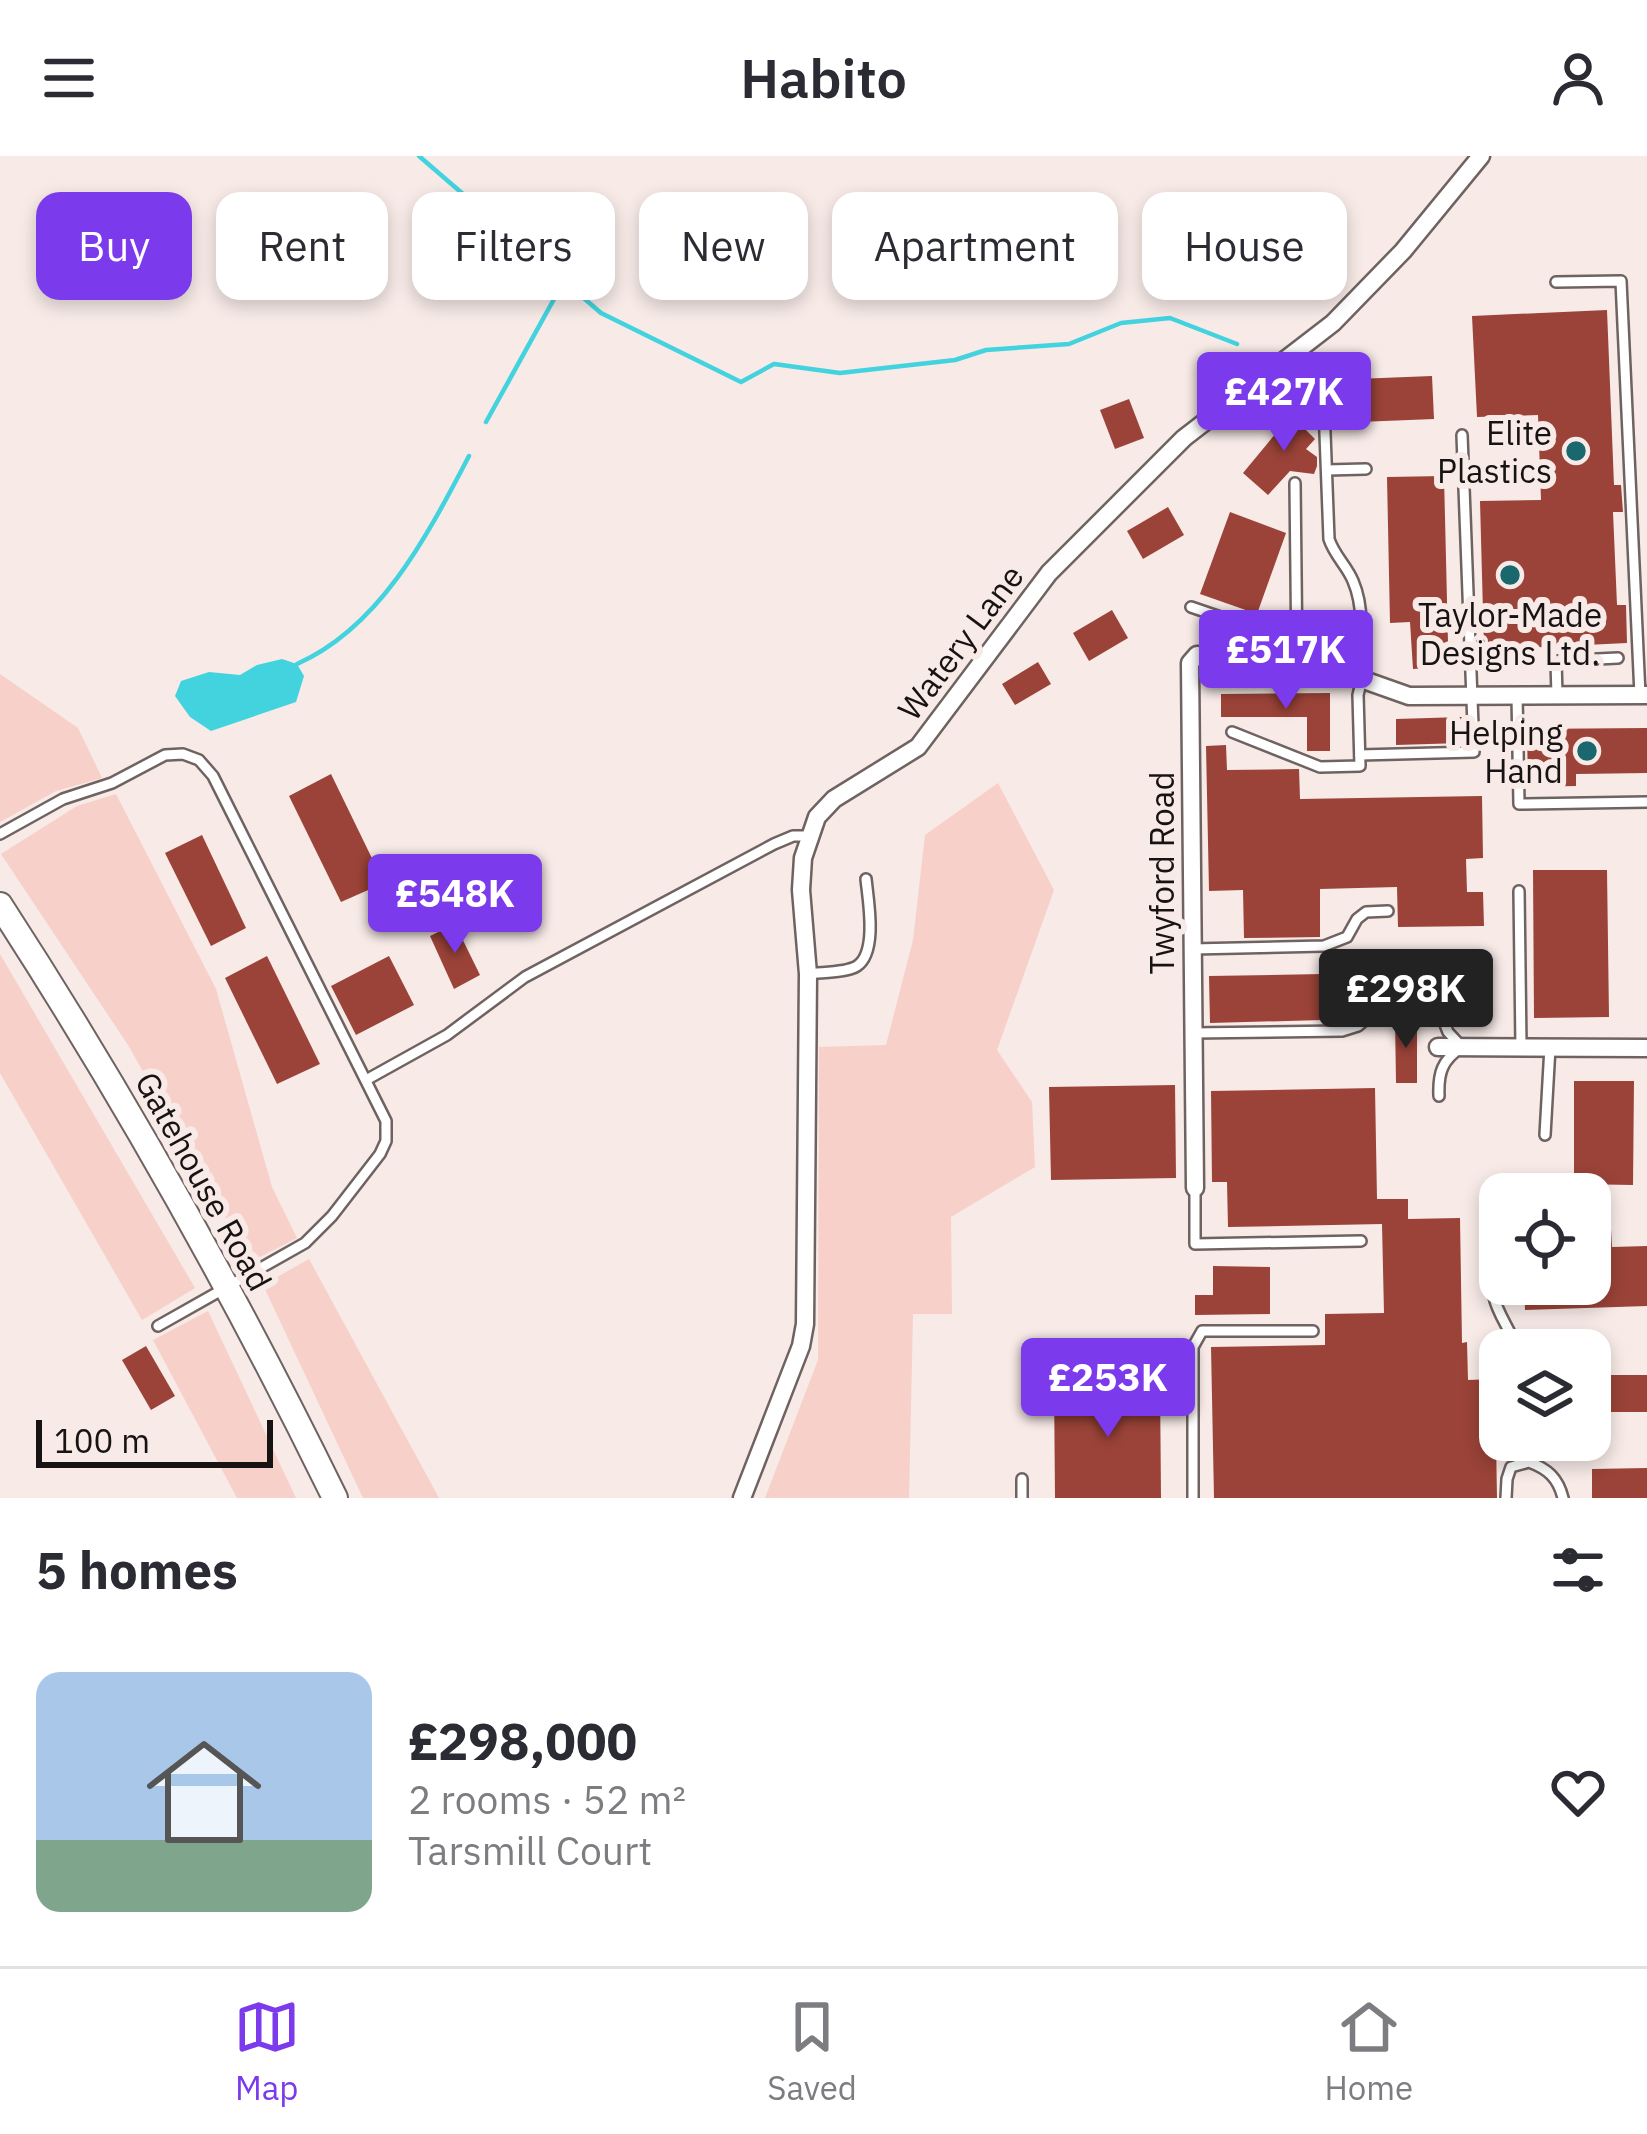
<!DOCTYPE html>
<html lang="en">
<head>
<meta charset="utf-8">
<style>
	:root { --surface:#fff; --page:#f2f2f3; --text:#2b2b33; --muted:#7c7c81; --line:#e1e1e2; --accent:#7c3aed }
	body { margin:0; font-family:"IBM Plex Sans",sans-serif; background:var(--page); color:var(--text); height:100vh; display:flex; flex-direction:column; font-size:45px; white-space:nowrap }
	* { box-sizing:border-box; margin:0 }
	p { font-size:39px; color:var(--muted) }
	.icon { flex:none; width:66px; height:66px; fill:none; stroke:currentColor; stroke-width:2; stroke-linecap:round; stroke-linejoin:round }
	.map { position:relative; height:1342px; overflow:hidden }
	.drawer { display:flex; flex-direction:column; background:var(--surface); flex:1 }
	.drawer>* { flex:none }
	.hud { position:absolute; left:36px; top:36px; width:1575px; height:108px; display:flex; gap:24px }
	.controls { position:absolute; left:1479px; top:1017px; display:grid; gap:24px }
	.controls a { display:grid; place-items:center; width:132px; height:132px; border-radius:24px; background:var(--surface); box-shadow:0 6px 18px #0003; font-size:60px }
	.scale { position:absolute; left:36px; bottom:30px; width:237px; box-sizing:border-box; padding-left:12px; border:6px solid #181313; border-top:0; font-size:33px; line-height:42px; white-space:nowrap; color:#181313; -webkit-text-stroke:9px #f7eae7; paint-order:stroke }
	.price { position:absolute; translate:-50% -102px; padding:0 27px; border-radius:12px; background:var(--accent); color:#fff; font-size:39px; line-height:78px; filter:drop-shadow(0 3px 6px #0008) }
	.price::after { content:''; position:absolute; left:50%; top:72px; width:36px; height:27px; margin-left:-18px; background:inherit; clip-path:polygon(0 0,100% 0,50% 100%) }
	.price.on { background:#222; color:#fff }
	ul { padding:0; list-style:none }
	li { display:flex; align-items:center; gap:36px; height:300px; padding:0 36px }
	li span { display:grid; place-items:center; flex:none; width:336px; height:240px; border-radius:24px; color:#555 }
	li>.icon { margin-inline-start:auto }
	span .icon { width:144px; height:144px; fill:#fffc; stroke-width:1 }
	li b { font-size:51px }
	h2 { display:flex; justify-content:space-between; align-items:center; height:144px; padding:0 36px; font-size:51px }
	.tag { padding:0 42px; border-radius:24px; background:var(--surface); box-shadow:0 6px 18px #0003; font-size:42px; line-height:108px }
	.tag.on { background:var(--accent); color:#fff }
	header { display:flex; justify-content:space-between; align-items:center; height:156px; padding:0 36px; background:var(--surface); font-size:54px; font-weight:600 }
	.tab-bar { display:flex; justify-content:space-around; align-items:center; height:168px; border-top:3px solid var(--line); background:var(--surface); font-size:33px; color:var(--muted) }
	.tab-bar a { display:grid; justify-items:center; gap:6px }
	.tab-bar .on { color:var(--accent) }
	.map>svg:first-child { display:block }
	.green { fill:#f7d0c9 }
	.water { fill:#42d3df }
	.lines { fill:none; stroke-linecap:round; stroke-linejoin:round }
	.stream { stroke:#42d3df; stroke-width:4.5 }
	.building { fill:#9b4338 }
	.service-casing { stroke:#6f6361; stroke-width:14 }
	.minor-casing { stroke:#6f6361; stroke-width:21 }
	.secondary-casing { stroke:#6f6361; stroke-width:28 }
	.service { stroke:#fff; stroke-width:9 }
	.minor { stroke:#fff; stroke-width:16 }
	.secondary { stroke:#fff; stroke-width:24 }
	.poi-dot { fill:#1a676e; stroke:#f7eae7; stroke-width:4.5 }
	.labels { text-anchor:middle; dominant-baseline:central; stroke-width:12; stroke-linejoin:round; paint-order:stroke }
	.poi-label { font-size:33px; fill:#181313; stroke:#f7eae7; text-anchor:end }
	.street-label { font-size:33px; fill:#181313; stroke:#f7eae7 }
</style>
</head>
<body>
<header><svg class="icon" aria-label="menu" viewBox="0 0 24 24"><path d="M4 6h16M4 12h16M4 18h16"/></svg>Habito<svg class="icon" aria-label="person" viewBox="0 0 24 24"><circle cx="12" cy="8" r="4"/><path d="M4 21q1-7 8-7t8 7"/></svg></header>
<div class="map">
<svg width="1647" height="1342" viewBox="0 0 1647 1342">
	<rect width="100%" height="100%" fill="#f7eae7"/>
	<g class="green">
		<path d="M0 518 78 572 102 622 56 635 0 666Z"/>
		<path d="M998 627 1054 734 997 894 1032 946 1035 1011 951 1061 952 1158H913L909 1342H765L818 1204 819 891 886 889 913 784 925 679Z"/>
		<path d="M116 638 216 833 272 1031 297 1082 250 1106 128 889 1 698 77 650Z"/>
		<path d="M0 798 195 1132 142 1164 0 917Z"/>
		<path d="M309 1103 439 1342H363L263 1129Z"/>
		<path d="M208 1155 296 1342H237L153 1184Z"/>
	</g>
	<path class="water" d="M282 503 297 508 304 520 296 546 211 575 190 561 175 540 181 525 209 516 240 519 257 509Z"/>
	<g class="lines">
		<g class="stream">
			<path d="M419 0 601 157 741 226 774 208 840 217 955 204 986 194 1069 188 1121 167 1170 162 1237 188"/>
			<path d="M486 266 564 125"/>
			<path d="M297 508C381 471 428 378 469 300"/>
		</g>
	</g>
	<g class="building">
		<path d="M1607 154 1614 329H1621L1623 356H1613L1617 449H1626L1627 487 1484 494 1480 345 1541 344 1538 259 1477 261 1472 160Z"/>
		<path d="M1432 220 1434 263 1334 267 1331 224Z"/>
		<path d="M1129 243 1144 282 1115 293 1100 254Z"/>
		<path d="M1300 248 1313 261 1306 268H1300L1315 283 1306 293 1317 301V310L1314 318 1290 315 1268 339 1243 317Z"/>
		<path d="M1444 320 1448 486 1453 485 1455 510 1413 513 1410 466 1390 467 1387 321Z"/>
		<path d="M1168 351 1184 379 1143 403 1127 375Z"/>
		<path d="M1230 356 1286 377 1257 458 1200 438Z"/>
		<path d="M1112 454 1128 482 1089 505 1073 477Z"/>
		<path d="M1038 506 1051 528 1015 549 1002 528Z"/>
		<path d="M1330 537V595H1307V561H1221V538Z"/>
		<path d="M1462 561V587L1396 589V563Z"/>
		<path d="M1647 572V617L1576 618V630L1528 631 1527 573Z"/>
		<path d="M1226 589 1227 614 1299 613 1300 643 1482 640 1483 702 1466 703 1467 736H1483L1484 770 1398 771 1397 731 1320 733V781L1244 782 1243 734 1209 735 1206 590Z"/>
		<path d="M331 618 384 727 341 746 289 640Z"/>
		<path d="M202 679 246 772 211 790 165 697Z"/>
		<path d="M1533 714H1607L1609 861 1534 862Z"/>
		<path d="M455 768 480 819 454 833 430 780Z"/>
		<path d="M267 800 320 908 277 928 225 822Z"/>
		<path d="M389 800 414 849 356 879 331 830Z"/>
		<path d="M1322 818 1323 864 1210 867 1209 820Z"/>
		<path d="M1395 863H1417V927H1396Z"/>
		<path d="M1574 925H1634L1633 1029 1574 1028Z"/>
		<path d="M1175 929 1176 1022 1051 1024 1049 931Z"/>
		<path d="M1375 932 1377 1043H1408V1063L1460 1062 1462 1187 1467 1186 1468 1224 1495 1223 1497 1342H1214L1211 1191 1325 1189V1158L1384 1157 1382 1068 1228 1071 1227 1026H1212L1211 935Z"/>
		<path d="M1590 1073H1611L1612 1091 1647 1090V1150L1525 1154 1524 1128H1590Z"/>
		<path d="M1213 1110 1270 1111V1158L1195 1159V1139H1213Z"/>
		<path d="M146 1190 175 1240 151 1254 122 1204Z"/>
		<rect x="1590" y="1219" width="57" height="37"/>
		<path d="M1160 1226 1161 1342H1055L1054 1227Z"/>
		<path d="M1647 1312V1342H1592V1313Z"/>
	</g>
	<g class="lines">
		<defs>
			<g id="service">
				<path d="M1556 126 1621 125 1640 539"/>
				<path d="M1324 251 1329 383C1334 399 1347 410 1353 425 1366 455 1360 489 1357 520"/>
				<path d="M1327 314 1366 313"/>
				<path d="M1295 327 1297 508"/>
				<path d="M1191 451 1235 466 1296 468"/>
				<path d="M1517 539 1519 648 1647 646"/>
				<path d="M1557 539 1556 505 1618 502"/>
				<path d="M1232 576 1320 611 1360 610 1358 539 1362 522"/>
				<path d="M1360 599 1474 596 1462 279"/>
				<path d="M0 678 63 643 112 627 165 599 183 598 199 604 213 620 386 965V985L380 998 332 1060 305 1087 158 1170"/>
				<path d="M1519 735 1521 891"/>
				<path d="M1192 793 1324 790 1347 781 1357 763 1366 756 1388 755"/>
				<path d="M808 818C821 816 846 817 857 810 878 796 868 743 866 723"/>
				<path d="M1192 877 1342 875 1358 870 1387 845 1420 839 1431 843 1438 851 1448 876 1462 891C1442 904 1438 917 1439 940"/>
				<path d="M366 924 447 879 525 821 774 688 793 680H809"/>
				<path d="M1545 979 1550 891"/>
				<path d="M1195 1032V1088L1361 1085"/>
				<path d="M1492 1063C1493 1088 1490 1116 1494 1141 1498 1160 1512 1175 1517 1194"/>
				<path d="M1519 1284V1307"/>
				<path d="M1022 1323V1342"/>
				<path d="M1193 1342V1191L1202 1175H1313"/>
				<path d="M1506 1342 1507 1323 1511 1311 1529 1306C1548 1313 1558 1322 1563 1342"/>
			</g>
			<g id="minor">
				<path d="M1438 891 1647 892"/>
				<path d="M1195 1032 1190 507 1197 499 1327 511 1409 540 1647 539"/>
				<path d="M742 1342 801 1190 805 1168 808 818 801 734 803 702 817 661 834 643 918 591 1049 417 1184 282 1333 167 1403 95 1481 0"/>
			</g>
			<path id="secondary" d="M0 749C124 940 235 1138 335 1342"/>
		</defs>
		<use href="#service" class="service-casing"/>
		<use href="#minor" class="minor-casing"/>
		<use href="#secondary" class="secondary-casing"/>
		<use href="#service" class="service"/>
		<use href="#minor" class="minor"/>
		<use href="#secondary" class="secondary"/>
	</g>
	<g class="poi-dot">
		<circle cx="1576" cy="295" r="12"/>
		<circle cx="1510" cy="419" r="12"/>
		<circle cx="1587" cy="595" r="12"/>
	</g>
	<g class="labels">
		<g class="poi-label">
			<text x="1552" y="276">Elite<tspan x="1552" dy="38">Plastics</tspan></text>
			<text x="1510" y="458" text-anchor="middle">Taylor-Made<tspan x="1510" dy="38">Designs Ltd.</tspan></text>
			<text x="1563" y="576">Helping<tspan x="1563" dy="38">Hand</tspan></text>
		</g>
		<g class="street-label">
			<text transform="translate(960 486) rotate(-53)">Watery Lane</text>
			<text transform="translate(1161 717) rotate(-90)">Twyford Road</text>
			<text transform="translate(204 1025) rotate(61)">Gatehouse Road</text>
		</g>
	</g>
</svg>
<div class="controls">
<a><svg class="icon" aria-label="locate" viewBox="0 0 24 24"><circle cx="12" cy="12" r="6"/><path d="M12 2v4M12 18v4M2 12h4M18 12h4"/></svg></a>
<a><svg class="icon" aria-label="layers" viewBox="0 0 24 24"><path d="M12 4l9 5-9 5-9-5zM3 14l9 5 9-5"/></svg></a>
</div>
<div class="scale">100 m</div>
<b class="price" style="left:1284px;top:298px">£427K</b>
<b class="price" style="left:1286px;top:556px">£517K</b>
<b class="price" style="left:455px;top:800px">£548K</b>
<b class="price on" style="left:1406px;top:895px">£298K</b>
<b class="price" style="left:1108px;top:1284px">£253K</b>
<div class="hud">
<a class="tag on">Buy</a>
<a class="tag">Rent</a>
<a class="tag">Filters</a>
<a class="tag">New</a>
<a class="tag">Apartment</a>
<a class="tag">House</a>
</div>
</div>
<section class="drawer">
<h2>5 homes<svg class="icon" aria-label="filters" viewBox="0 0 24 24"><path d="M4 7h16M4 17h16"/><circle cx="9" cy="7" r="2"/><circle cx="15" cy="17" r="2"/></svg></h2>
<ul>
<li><span style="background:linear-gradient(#a9c7e8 70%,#7fa58c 0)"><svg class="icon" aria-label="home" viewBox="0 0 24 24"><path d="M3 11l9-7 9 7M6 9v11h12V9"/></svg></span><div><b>£298,000</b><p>2 rooms · 52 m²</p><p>Tarsmill Court</p></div><svg class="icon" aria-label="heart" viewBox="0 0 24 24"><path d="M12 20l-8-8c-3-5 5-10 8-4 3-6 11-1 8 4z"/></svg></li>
</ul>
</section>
<nav class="tab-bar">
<a class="on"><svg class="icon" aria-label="map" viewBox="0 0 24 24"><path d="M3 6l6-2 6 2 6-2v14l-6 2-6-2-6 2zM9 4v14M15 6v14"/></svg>Map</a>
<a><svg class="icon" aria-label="saved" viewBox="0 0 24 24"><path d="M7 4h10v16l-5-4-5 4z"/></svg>Saved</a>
<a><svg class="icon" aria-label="home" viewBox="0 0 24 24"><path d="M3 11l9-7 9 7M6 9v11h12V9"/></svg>Home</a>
</nav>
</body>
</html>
